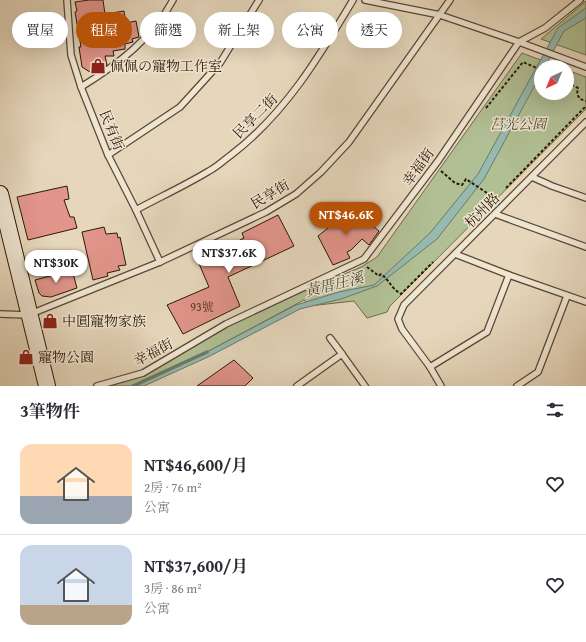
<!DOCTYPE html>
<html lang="zh-TW">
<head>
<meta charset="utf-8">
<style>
	:root { --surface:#fff; --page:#f2f2f3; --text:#2b2b33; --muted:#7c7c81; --line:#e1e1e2; --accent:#b45309 }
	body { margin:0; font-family:"Gentium Book Plus","Noto Serif TC","Noto Serif JP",serif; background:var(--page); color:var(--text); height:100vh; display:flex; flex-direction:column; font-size:15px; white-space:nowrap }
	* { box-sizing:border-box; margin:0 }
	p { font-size:13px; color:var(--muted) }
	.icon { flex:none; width:22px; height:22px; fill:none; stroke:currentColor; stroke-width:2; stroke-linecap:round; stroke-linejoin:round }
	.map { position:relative; height:386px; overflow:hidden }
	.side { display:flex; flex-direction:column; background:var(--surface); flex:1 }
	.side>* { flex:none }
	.guide { position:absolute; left:12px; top:12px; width:562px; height:36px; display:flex; gap:8px }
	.needle { width:26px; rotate:224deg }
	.fabs { position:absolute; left:534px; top:60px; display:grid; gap:8px }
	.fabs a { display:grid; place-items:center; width:40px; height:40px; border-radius:50%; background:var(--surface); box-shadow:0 4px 16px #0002; font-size:20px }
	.price { position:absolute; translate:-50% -34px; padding:0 9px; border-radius:14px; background:#fff; color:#222; font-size:13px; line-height:26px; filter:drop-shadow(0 1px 2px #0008) }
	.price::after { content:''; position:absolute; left:50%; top:24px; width:12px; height:9px; margin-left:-6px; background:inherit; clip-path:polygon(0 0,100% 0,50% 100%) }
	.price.selected { background:var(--accent); color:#fff }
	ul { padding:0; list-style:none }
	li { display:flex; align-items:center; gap:12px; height:100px; padding:0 20px }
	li+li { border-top:1px solid var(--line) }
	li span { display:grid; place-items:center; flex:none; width:112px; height:80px; border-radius:12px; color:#555 }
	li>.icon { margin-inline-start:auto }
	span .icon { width:48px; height:48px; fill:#fffc; stroke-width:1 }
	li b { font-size:17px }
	h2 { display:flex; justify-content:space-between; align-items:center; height:48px; padding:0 20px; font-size:17px }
	.chip { padding:0 14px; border-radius:18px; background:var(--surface); box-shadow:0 4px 16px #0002; font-size:14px; line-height:36px }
	.chip.selected { background:var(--accent); color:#fff }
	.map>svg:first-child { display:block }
	.green { fill:#b1bf94; stroke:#6e6c4b }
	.water { fill:#96bab0; stroke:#6c7a6a }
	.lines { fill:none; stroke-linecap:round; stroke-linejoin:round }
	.stream { stroke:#6c7a6a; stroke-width:3.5 }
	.building { fill:#e2958b; stroke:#2c1902 }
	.service-casing { stroke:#5a4830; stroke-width:8 }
	.secondary-casing { stroke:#2c1902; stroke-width:18 }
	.path { stroke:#2c1902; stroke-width:2; stroke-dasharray:3 2; stroke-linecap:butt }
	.service { stroke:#efe5d3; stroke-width:5.5 }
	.secondary { stroke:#efe5d3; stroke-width:16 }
	.labels { text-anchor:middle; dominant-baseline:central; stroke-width:3; stroke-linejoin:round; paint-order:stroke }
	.number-label { font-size:12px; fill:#5a3824 }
	.poi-label { font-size:14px; fill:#2c1902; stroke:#efe5d3; text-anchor:start }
	.street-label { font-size:14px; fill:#2c1902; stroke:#efe5d3 }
	.park-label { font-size:14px; font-style:italic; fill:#544b2e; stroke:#efe5d3 }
	.water-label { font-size:15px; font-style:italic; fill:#4c4936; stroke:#efe5d3 }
</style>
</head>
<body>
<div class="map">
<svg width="586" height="386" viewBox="0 0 586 386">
	<rect width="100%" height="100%" fill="#e6d7bc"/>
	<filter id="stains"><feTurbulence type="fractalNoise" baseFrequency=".005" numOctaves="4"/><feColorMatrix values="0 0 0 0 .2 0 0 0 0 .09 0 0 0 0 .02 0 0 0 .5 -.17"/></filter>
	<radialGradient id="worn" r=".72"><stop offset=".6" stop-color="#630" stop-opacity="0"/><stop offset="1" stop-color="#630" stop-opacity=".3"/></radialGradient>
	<g class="green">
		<path d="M586 1V55L541 39Z"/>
		<path d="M522 53 559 67H541V93H567V70L586 77V109L390 306 387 312 367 318 354 301 309 306 304 300 205 353 133 386H106L143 373 226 324 361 267 377 257Z"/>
	</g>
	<path class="water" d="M586 8V18L564 31 545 67H541V74L484 179 437 239 377 286 341 299 300 309 208 357 144 386H133L205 353 296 305 339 292 374 285 430 233 478 174 558 28Z"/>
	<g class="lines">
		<path class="stream" d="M133 386 207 352"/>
	</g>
	<g class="building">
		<path d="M89 0H103L105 14 124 11 126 23 136 21 139 37 132 39 133 42 125 44V49L113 51 114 56H105L107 65 102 69 90 72 82 67 79 47H81L75 12 77 11 75 2Z"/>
		<path d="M67 186 69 199 64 200 70 217H74L77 228 28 240 17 197Z"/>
		<path d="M352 209 379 231 369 245 362 239 351 250 347 252 350 258 333 265 318 236Z"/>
		<path d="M278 215 294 246 228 277 240 306 183 334 167 305 209 287 197 259 203 256 201 252 212 247 214 251 218 249 219 251 241 241 240 240 244 238 242 233Z"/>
		<path d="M104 227 106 234 117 233 118 238 120 237 126 265 118 266 120 270 107 273 108 276 93 280 82 232Z"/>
		<path d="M72 270 77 288 51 297 42 296 39 293 35 280Z"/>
		<path d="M234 360 253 378 245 386H197Z"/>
	</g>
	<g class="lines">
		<defs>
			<g id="service">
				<path d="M67 0 71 55 81 87 108 155 136 210 160 262"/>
				<path d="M365 0 440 15 519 42 586 67"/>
				<path d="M81 87C117 65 153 38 173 0"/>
				<path d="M108 155 180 107 220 63 259 0"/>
				<path d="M532 177 552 186 586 198"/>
				<path d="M136 210C160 197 186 185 209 171 217 167 224 160 231 155 285 114 319 57 353 0"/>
				<path d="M495 214 586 247"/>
				<path d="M455 254 509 275 586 302"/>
				<path d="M0 314 28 315 160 262 266 212 296 194 321 172 349 142 450 0"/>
				<path d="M330 338 342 354"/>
				<path d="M430 367 487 332 509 275"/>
				<path d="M97 386 143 373 226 324 364 259 438 161 519 42 545 28 580 0"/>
				<path d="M297 386 342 354 365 386"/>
				<path d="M441 386 430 367 402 329 398 319 404 305 586 122"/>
				<path d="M517 386 538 372 567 296"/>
			</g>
			<path id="secondary" d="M0 194 47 386"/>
		</defs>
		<use href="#service" class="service-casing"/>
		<use href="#secondary" class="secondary-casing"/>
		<g class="path">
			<path d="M567 82 578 88 577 94 580 99 586 101"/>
			<path d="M486 108 523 62 541 70"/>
			<path d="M441 171 455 183 462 185 466 179 496 199 495 200"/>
			<path d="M506 188 586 106"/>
			<path d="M367 267 379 276 381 274C390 281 390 287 401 294L433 262"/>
		</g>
		<use href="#service" class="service"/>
		<use href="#secondary" class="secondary"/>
	</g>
	<defs>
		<symbol id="shop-bare" viewBox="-9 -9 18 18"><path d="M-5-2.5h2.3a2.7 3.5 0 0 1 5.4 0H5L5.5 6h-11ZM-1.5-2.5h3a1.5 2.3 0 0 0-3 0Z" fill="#8f2418" stroke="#efe5d3" stroke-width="2.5" paint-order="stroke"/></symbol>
	</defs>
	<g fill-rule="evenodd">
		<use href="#shop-bare" x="87" y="55" width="22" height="22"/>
		<use href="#shop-bare" x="39" y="310" width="22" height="22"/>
		<use href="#shop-bare" x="15" y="346" width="22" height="22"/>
	</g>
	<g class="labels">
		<g class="number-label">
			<text x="202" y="306">93號</text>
		</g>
		<g class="poi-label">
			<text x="110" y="66">佩佩の寵物工作室</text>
			<text x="62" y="321">中圓寵物家族</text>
			<text x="38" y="357">寵物公園</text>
		</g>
		<g class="street-label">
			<text transform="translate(255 116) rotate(-45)">民享二街</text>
			<text transform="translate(112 130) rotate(68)">民有街</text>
			<text transform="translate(418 167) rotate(-54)">幸福街</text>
			<text transform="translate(270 194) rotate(-31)">民享街</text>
			<text transform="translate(482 210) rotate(-45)">杭州路</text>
			<text transform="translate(153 352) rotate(-28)">幸福街</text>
		</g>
		<g class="park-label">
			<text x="518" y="124">莒光公園</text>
		</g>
		<g class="water-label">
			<text transform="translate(334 284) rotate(-14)">黃厝庄溪</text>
		</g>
	</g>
	<rect width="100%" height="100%" filter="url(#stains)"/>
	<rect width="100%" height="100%" fill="url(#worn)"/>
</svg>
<div class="fabs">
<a><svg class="needle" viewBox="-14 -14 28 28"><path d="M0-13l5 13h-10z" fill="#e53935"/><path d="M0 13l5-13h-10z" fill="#7c7c81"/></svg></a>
</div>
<b class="price selected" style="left:346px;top:236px">NT$46.6K</b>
<b class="price" style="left:229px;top:274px">NT$37.6K</b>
<b class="price" style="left:56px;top:284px">NT$30K</b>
<div class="guide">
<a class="chip">買屋</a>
<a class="chip selected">租屋</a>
<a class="chip">篩選</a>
<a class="chip">新上架</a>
<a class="chip">公寓</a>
<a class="chip">透天</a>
</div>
</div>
<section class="side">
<h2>3筆物件<svg class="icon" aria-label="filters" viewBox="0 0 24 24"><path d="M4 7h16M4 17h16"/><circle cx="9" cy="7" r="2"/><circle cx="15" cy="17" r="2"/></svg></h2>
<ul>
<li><span style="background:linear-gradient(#ffd9b3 65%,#9aa5b1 0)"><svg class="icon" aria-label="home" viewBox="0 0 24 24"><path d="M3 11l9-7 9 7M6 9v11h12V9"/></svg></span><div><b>NT$46,600/月</b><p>2房 · 76 m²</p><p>公寓</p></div><svg class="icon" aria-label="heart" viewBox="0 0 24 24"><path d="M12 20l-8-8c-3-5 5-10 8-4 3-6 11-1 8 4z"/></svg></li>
<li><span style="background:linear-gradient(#c9d6e8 75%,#b9a48a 0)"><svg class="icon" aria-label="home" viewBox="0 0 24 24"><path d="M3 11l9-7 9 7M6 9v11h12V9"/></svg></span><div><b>NT$37,600/月</b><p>3房 · 86 m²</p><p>公寓</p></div><svg class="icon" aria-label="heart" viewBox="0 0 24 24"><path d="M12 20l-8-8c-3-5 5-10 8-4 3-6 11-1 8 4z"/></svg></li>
</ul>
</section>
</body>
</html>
